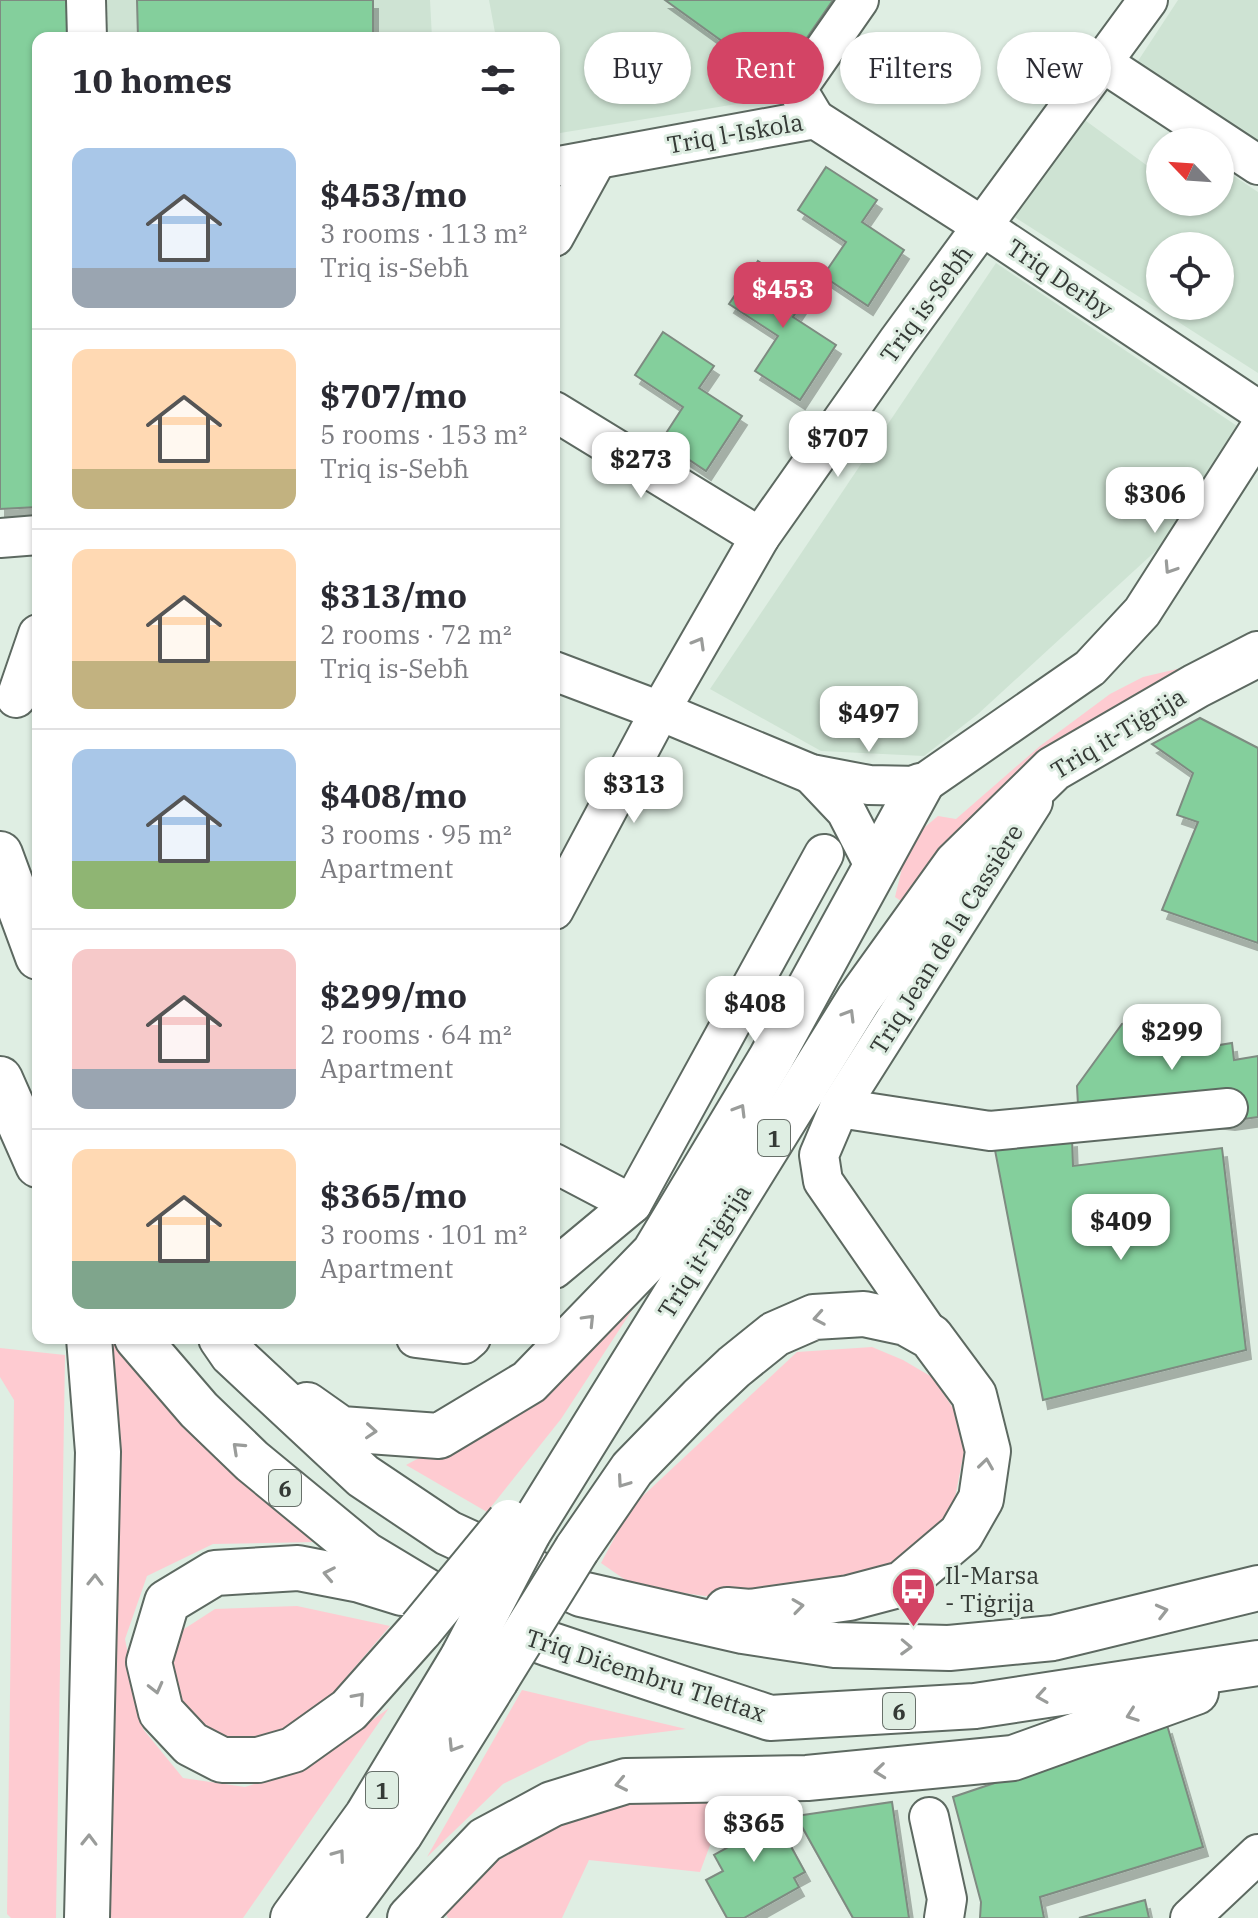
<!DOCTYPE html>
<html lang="en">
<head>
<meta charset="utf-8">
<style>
	:root { --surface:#fff; --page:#f2f2f3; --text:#2b2b33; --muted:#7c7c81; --line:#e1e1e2; --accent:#d34465 }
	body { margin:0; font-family:"IBM Plex Serif",serif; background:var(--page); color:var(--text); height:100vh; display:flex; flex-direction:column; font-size:30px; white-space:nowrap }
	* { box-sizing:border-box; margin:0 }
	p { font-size:26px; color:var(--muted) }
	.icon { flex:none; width:44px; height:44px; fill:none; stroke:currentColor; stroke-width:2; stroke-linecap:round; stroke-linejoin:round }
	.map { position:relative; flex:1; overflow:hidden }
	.sheet { position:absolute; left:32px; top:32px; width:528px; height:1312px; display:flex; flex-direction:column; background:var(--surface); border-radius:16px; box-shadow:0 2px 6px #0004 }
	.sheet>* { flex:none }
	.hud { position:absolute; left:584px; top:32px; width:554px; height:72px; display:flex; gap:16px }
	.needle { width:52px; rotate:295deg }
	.buttons { position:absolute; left:1146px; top:128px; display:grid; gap:16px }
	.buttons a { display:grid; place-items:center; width:88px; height:88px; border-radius:50%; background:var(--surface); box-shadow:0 2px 6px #0004; font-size:40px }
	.price { position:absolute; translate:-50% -68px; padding:0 18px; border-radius:16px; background:#fff; color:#222; font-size:26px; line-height:52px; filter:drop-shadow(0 2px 4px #0008) }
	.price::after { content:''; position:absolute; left:50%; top:48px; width:24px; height:18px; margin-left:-12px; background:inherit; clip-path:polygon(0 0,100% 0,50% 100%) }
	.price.on { background:var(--accent); color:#fff }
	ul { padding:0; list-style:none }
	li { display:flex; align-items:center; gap:24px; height:200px; padding:0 40px }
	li+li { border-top:2px solid var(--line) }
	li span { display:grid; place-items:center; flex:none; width:224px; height:160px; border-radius:16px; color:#555 }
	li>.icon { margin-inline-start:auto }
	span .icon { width:96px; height:96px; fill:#fffc; stroke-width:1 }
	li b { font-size:34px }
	h2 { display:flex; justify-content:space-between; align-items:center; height:96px; padding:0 40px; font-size:34px }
	.chip { padding:0 28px; border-radius:36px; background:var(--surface); box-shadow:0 2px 6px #0004; font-size:28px; line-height:72px }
	.chip.on { background:var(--accent); color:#fff }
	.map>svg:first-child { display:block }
	.built { fill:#cee3d3; fill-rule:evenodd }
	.green { fill:#fecbd1 }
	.building { fill:#84cf9c; stroke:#7e8b81; stroke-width:2; filter:url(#shadow) }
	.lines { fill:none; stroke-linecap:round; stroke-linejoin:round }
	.minor-casing { stroke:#5d6961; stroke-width:42 }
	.highway-casing { stroke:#5d6961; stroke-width:48 }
	.minor { stroke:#fff; stroke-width:38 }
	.highway { stroke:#fff; stroke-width:44 }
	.highway-bridge-casing { stroke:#5d6961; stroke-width:48; stroke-linecap:butt }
	.highway-bridge { stroke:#fff; stroke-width:44 }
	.oneway { stroke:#9a9c9a }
	.labels { text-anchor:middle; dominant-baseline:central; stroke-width:6; stroke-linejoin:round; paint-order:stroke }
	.shield { fill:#dfeee3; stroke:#68706a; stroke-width:2 }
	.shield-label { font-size:22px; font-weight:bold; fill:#353a36 }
	.street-label { font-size:24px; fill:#353a36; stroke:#dfeee3 }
	.poi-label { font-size:24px; fill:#353a36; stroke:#dfeee3; text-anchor:start }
</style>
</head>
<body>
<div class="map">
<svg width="1258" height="1918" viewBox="0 0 1258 1918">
	<defs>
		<filter id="shadow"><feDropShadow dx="5" dy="9" stdDeviation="0" flood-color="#0004"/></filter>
	</defs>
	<rect width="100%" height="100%" fill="#dfeee3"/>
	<g class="built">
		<path d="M107 0H430L432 38H108Z"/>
		<path d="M489 0H833L777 81 767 99 554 134V38H496Z"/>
		<path d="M1178 0H1258V145L1136 64Z"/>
		<path d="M1082 118 1160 175V202H1220V167L1258 192V373L1013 216ZM1160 246H1220V306H1160Z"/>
		<path d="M996 263 1240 428 1160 547 978 714 924 756 821 751 710 689Z"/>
	</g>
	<g class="green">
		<path d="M1194 665 961 832 901 901 895 897 903 864 919 832 938 816 956 819 1040 746 1110 694 1143 677Z"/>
		<path d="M655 1275 561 1419 487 1512 406 1465 527 1400Z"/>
		<path d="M111 1338H115L203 1439 315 1542 213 1544 147 1576 125 1639 143 1729 183 1778 245 1787 309 1766 389 1708 243 1918H111Z"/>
		<path d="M872 1347 903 1360 932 1377 953 1408 966 1441 953 1508 904 1561 802 1593 705 1596 634 1586 601 1563 631 1507 797 1352Z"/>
		<path d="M0 1348 65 1355 56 1918H11L7 1914 14 1400 0 1377Z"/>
		<path d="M297 1606 390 1626 320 1708 262 1741 218 1744 161 1681 181 1631 215 1609Z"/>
		<path d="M522 1690 686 1729 590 1741 503 1784 427 1857Z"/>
		<path d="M728 1797 700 1872 589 1860 562 1918H448L441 1906 493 1863 558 1827 627 1802Z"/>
	</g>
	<g class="building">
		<path d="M0 0H72L73 38H38V507L0 509Z"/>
		<path d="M137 0H373V36L138 38Z"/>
		<path d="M665 0H833L777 81Z"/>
		<path d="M826 167 877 200 862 222 904 250 868 306 823 276 846 242 798 210Z"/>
		<path d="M758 261 808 294 793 317 836 345 800 400 755 371 778 336 729 304Z"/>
		<path d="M663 332 714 366 699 388 742 416 706 471 661 441 683 407 635 375Z"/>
		<path d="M1200 718 1258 748V943L1162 910 1198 822 1177 815 1193 773 1152 744Z"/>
		<path d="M1208 1011 1213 1046 1232 1043 1234 1060 1258 1056V1117L1230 1121 1078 1105 1077 1086 1122 1024Z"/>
		<path d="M1072 1138 1073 1166 1222 1148 1246 1350 1043 1400 994 1145Z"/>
		<path d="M1167 1725 1203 1847 1040 1897 1044 1918H980L981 1902 953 1797Z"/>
		<path d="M766 1801 805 1872 794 1878 799 1887 744 1918H727L706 1880 723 1871 714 1855 730 1846 719 1827Z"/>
		<path d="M892 1802 909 1918H853L796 1816Z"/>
		<path d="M1145 1900 1149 1918H1079Z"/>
	</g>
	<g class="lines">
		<defs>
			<g id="minor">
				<path d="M86 0 87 38"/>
				<path d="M1103 63 1258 165"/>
				<path d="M815 119 797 89 859 0"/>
				<path d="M554 167 815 119 982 226 1258 410"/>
				<path d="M554 237 597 159"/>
				<path d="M554 411 760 537"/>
				<path d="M0 538 38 535"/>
				<path d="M554 671 660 711 811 774 869 785 920 786 1090 668 1142 612 1258 431"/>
				<path d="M16 698 38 634"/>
				<path d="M811 774 846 811 876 869"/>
				<path d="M554 910 660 711 760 537 898 341 1148 0"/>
				<path d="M839 1108 990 1131 1228 1108"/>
				<path d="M554 1163 632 1204"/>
				<path d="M554 1269 632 1204 824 854"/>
				<path d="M931 1337 823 1181 819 1155 839 1108 1033 802"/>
				<path d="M416 1338 464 1344 471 1338"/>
				<path d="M929 1817 947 1899 944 1918"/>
				<path d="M1190 1918 1258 1854"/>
			</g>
			<g id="highway">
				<path d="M0 854 38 957"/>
				<path d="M0 1079 38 1165"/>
				<path d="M137 1338 199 1410 252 1461 365 1554 458 1610 549 1644 770 1718 975 1706 1258 1663"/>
				<path d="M221 1338 232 1354 363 1476 448 1533 581 1594 743 1631 835 1645 949 1648 1053 1638 1258 1588"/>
				<path d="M307 1405 341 1429 439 1436 529 1382 654 1253 771 1058 920 786"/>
				<path d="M528 1533 859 999 956 864 1053 769 1196 686 1258 654"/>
				<path d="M577 1549 632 1469 701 1398 734 1367 775 1334 814 1317 864 1314 906 1323 931 1337 974 1395 988 1451 981 1499 961 1534 902 1584 849 1598 750 1612 727 1610"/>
				<path d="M402 1593 360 1580 298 1568 215 1573 167 1602 149 1662 161 1712 191 1744 222 1760H258L293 1750 349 1710 421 1629"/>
				<path d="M87 1918 98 1452 89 1338"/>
				<path d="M293 1918 367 1816 463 1657"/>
				<path d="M338 1918 400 1834 496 1680"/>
				<path d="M410 1918 485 1840 552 1804 626 1781 807 1778 1013 1758 1196 1692"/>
			</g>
		</defs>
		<use href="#minor" class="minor-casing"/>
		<use href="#highway" class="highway-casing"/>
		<use href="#minor" class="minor"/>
		<use href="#highway" class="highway"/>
		<defs>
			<g id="highway-bridge">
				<path d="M421 1629 509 1522"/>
				<path d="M463 1657 528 1533"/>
				<path d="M496 1680 577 1549"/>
			</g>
		</defs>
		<use href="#highway-bridge" class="highway-bridge-casing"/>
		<use href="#highway-bridge" class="highway-bridge"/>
	</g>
	<defs><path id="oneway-chevron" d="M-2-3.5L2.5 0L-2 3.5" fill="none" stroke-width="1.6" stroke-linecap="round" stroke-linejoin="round" transform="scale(2)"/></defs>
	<g class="oneway">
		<use href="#oneway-chevron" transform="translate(1170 568) rotate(123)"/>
		<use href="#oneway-chevron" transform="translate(699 643) rotate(-60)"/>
		<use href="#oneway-chevron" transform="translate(849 1015) rotate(-59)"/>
		<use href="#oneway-chevron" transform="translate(740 1110) rotate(-59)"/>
		<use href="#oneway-chevron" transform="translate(819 1318) rotate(170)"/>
		<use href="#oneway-chevron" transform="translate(589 1320) rotate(-46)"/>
		<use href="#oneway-chevron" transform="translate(371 1431) rotate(4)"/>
		<use href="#oneway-chevron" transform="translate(238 1448) rotate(-137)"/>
		<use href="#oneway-chevron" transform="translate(986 1464) rotate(-82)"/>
		<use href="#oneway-chevron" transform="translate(623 1482) rotate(125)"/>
		<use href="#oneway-chevron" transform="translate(329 1574) rotate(-169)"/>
		<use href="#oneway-chevron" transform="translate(95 1580) rotate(-89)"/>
		<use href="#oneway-chevron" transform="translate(798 1606) rotate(-8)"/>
		<use href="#oneway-chevron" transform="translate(1162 1611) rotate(-14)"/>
		<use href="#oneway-chevron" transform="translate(906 1647) rotate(2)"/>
		<use href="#oneway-chevron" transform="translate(156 1688) rotate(76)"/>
		<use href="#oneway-chevron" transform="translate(1042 1696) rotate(171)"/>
		<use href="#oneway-chevron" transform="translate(359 1698) rotate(-49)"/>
		<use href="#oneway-chevron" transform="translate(1132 1715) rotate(160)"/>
		<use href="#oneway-chevron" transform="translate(454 1746) rotate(122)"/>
		<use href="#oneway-chevron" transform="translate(880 1771) rotate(174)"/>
		<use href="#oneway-chevron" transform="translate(621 1784) rotate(168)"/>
		<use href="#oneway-chevron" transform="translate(89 1840) rotate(-89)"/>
		<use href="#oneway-chevron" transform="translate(339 1855) rotate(-54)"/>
	</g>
	<defs>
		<symbol id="bus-pin" viewBox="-11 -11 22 30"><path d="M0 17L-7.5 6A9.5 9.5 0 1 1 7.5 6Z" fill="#d34465" stroke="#dfeee3"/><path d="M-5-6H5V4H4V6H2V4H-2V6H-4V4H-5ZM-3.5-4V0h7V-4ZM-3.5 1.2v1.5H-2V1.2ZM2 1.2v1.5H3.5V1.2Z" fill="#fff"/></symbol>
	</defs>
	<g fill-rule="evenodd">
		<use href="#bus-pin" x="888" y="1564" width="51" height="69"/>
	</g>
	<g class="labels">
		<g class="shield">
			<rect x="758" y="1120" width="32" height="36" rx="6"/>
			<rect x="269" y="1470" width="32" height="36" rx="6"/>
			<rect x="883" y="1693" width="32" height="36" rx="6"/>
			<rect x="366" y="1772" width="32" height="36" rx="6"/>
		</g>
		<g class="shield-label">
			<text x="774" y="1138">1</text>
			<text x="285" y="1488">6</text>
			<text x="899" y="1711">6</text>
			<text x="382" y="1790">1</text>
		</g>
		<g class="street-label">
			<text transform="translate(735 133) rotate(-10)">Triq l-Iskola</text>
			<text transform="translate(1060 278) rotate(34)">Triq Derby</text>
			<text transform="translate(926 304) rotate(-54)">Triq is-Sebħ</text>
			<text transform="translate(1118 733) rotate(-31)">Triq it-Tiġrija</text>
			<text transform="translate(946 939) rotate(-58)">Triq Jean de la Cassière</text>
			<text transform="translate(704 1251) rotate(-58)">Triq it-Tiġrija</text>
			<text transform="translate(646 1675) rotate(18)">Triq Diċembru Tlettax</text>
		</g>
		<g class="poi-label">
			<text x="945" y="1575">Il-Marsa<tspan x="945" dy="28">- Tiġrija</tspan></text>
		</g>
	</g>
</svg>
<div class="buttons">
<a><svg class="needle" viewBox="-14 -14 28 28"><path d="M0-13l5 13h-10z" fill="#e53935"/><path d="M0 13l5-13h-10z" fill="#7c7c81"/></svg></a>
<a><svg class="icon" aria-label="locate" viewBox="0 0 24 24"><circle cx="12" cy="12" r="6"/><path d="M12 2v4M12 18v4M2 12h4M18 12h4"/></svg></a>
</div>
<b class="price on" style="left:783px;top:330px">$453</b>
<b class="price" style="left:838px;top:479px">$707</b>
<b class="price" style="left:641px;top:500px">$273</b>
<b class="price" style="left:1155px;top:535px">$306</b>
<b class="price" style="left:869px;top:754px">$497</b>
<b class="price" style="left:634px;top:825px">$313</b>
<b class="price" style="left:755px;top:1044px">$408</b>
<b class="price" style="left:1172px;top:1072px">$299</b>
<b class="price" style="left:1121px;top:1262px">$409</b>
<b class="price" style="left:754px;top:1864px">$365</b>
<div class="hud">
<a class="chip">Buy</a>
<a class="chip on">Rent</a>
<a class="chip">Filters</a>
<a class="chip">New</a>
</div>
<section class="sheet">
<h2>10 homes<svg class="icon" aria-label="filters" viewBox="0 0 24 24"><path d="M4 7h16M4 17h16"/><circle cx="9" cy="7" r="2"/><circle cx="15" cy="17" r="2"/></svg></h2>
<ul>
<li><span style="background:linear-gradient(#a9c7e8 75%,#9aa5b1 0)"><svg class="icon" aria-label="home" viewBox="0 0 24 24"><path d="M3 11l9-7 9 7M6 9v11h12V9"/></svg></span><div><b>$453/mo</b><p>3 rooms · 113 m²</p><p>Triq is-Sebħ</p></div></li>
<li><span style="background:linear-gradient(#ffd9b3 75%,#c2b280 0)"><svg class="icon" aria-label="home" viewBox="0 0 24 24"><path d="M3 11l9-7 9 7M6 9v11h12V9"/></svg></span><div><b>$707/mo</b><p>5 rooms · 153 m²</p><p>Triq is-Sebħ</p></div></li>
<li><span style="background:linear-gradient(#ffd9b3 70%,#c2b280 0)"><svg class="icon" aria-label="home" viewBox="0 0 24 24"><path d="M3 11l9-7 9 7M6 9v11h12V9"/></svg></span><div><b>$313/mo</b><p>2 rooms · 72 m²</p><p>Triq is-Sebħ</p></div></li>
<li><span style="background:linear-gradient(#a9c7e8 70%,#8fb573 0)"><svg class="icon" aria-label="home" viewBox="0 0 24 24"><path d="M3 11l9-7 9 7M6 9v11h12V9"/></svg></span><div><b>$408/mo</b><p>3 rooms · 95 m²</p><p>Apartment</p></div></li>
<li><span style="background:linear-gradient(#f6c9c9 75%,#9aa5b1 0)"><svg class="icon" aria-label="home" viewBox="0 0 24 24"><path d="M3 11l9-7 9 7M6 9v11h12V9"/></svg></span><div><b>$299/mo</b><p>2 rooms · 64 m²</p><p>Apartment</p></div></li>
<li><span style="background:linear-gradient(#ffd9b3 70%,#7fa58c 0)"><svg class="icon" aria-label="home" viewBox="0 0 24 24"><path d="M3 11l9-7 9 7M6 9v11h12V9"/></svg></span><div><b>$365/mo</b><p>3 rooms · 101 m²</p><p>Apartment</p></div></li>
</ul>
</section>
</div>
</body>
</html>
